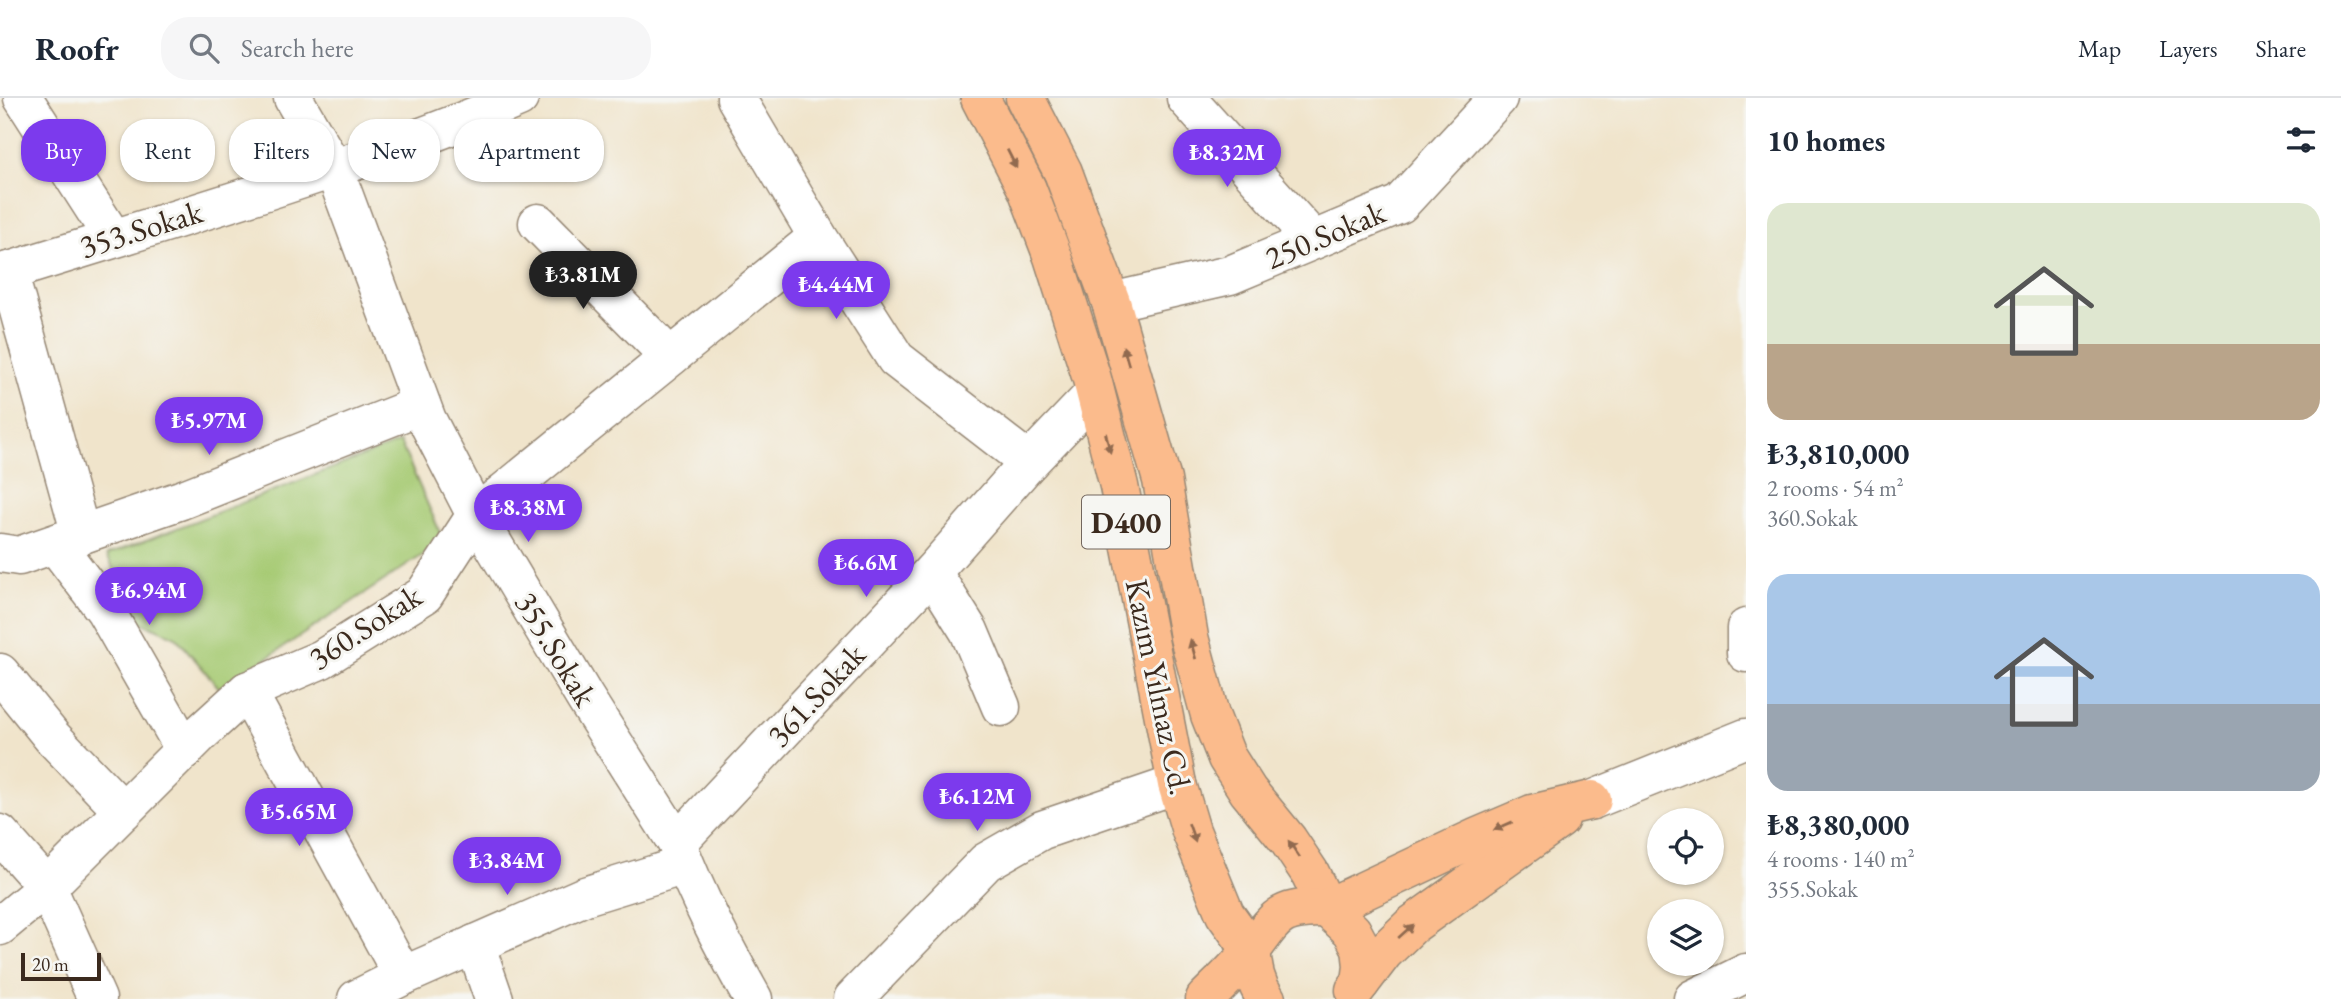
<!DOCTYPE html>
<html lang="en">
<head>
<meta charset="utf-8">
<style>
	:root { --surface:#fff; --page:#f6f6f7; --text:#1f2937; --muted:#747a83; --line:#e0e1e3; --accent:#7c3aed }
	body { margin:0; font-family:"EB Garamond",serif; background:var(--page); color:var(--text); height:100vh; display:flex; flex-direction:column; font-size:26px; white-space:nowrap }
	* { box-sizing:border-box; margin:0 }
	p { font-size:23px; color:var(--muted) }
	.icon { flex:none; width:38px; height:38px; fill:none; stroke:currentColor; stroke-width:2; stroke-linecap:round; stroke-linejoin:round }
	.map { position:relative; flex:1; overflow:hidden }
	.sheet { display:flex; flex-direction:column; background:var(--surface); width:595px }
	.sheet>* { flex:none }
	.top-card { position:absolute; left:21px; top:21px; width:665px; height:63px; display:flex; gap:14px }
	.tools { position:absolute; left:1647px; top:710px; display:grid; gap:14px }
	.tools a { display:grid; place-items:center; width:77px; height:77px; border-radius:50%; background:var(--surface); box-shadow:0 2px 5px #0004; font-size:35px }
	.scale { position:absolute; left:21px; bottom:18px; width:80px; box-sizing:border-box; padding-left:7px; border:4px solid #3b2a1e; border-top:0; font-size:19px; line-height:24px; white-space:nowrap; color:#3b2a1e; -webkit-text-stroke:5px #f6f6f2; paint-order:stroke }
	.price { position:absolute; translate:-50% -60px; padding:0 16px; border-radius:24px; background:var(--accent); color:#fff; font-size:23px; line-height:46px; filter:drop-shadow(0 2px 4px #0008) }
	.price::after { content:''; position:absolute; left:50%; top:42px; width:21px; height:16px; margin-left:-10px; background:inherit; clip-path:polygon(0 0,100% 0,50% 100%) }
	.price.on { background:#222; color:#fff }
	ul { padding:0; list-style:none }
	li { display:grid; align-content:center; gap:14px; height:371px; padding:0 21px }
	li span { display:grid; place-items:center; height:217px; border-radius:21px; color:#555 }
	li>.icon { margin-inline-start:auto }
	span .icon { width:126px; height:126px; fill:#fffc; stroke-width:1 }
	li b { font-size:30px }
	h2 { display:flex; justify-content:space-between; align-items:center; height:84px; padding:0 21px; font-size:30px }
	.chip { padding:0 24px; border-radius:28px; background:var(--surface); box-shadow:0 2px 5px #0004; font-size:24px; line-height:63px }
	.chip.on { background:var(--accent); color:#fff }
	header { display:flex; align-items:center; gap:42px; box-sizing:border-box; height:98px; padding:0 35px; background:var(--surface); border-bottom:2px solid var(--line) }
	header strong { font-size:33px }
	nav { display:flex; gap:38px; margin-inline-start:auto; font-size:24px }
	.search { width:490px; height:63px; background:var(--page); display:flex; align-items:center; gap:18px; box-sizing:border-box; padding:0 24px; border-radius:28px; color:var(--muted); font-size:26px }
	main { display:flex; flex:1; min-height:0 }
	.map>svg:first-child { display:block }
	.green { fill:#a7cb75; stroke:#717a4a; stroke-width:2 }
	.lines { fill:none; stroke-linecap:round; stroke-linejoin:round }
	.minor-casing { stroke:#968774; stroke-width:41 }
	.highway-casing { stroke:#968774; stroke-width:41 }
	.minor { stroke:#fff; stroke-width:38 }
	.highway { stroke:#fbbb8c; stroke-width:38 }
	.oneway { fill:#916b50 }
	.labels { text-anchor:middle; dominant-baseline:central; stroke-width:6; stroke-linejoin:round; paint-order:stroke }
	.shield { fill:#f6f6f2; stroke:#73675e; stroke-width:2 }
	.shield-label { font-size:30px; font-weight:bold; fill:#3b2a1e }
	.street-label { font-size:32px; fill:#3b2a1e; stroke:#f6f6f2 }
</style>
</head>
<body>
<header>
<strong>Roofr</strong>
<div class="search"><svg class="icon" aria-label="search" viewBox="0 0 24 24"><circle cx="10" cy="10" r="6"/><path d="M15 15l6 6"/></svg>Search here</div>
<nav><a>Map</a><a>Layers</a><a>Share</a></nav>
</header>
<main>
<div class="map">
<svg width="1746" height="901" viewBox="0 0 1746 901">
	<rect width="100%" height="100%" fill="#f6f6f2"/>
	<filter id="ink" filterUnits="userSpaceOnUse"><feTurbulence type="fractalNoise" baseFrequency=".0143" numOctaves="2"/><feDisplacementMap in="SourceGraphic" scale="14" xChannelSelector="R" yChannelSelector="G"/><feConvolveMatrix kernelMatrix="1 2 1 2 8 2 1 2 1" color-interpolation-filters="sRGB"/></filter>
	<filter id="wash" filterUnits="userSpaceOnUse"><feTurbulence type="fractalNoise" baseFrequency=".00686" numOctaves="4" result="noise"/><feDisplacementMap in="SourceGraphic" scale="28" xChannelSelector="R" yChannelSelector="G"/><feGaussianBlur stdDeviation="1.57" result="paint"/><feColorMatrix in="noise" values="0 0 0 0 0 0 0 0 0 0 0 0 0 0 0 0 0 1.4 0 .05"/><feComposite in="paint" operator="in"/></filter>
	<g filter="url(#wash)">
		<rect width="100%" height="100%" fill="#f0e4cb"/>
		<path class="green" d="M400 344 444 443 220 591 176 539 139 523 107 457Z"/>
	</g>
	<g filter="url(#ink)">
		<g class="lines">
			<defs>
				<g id="minor">
					<path d="M23 0 113 140"/>
					<path d="M293 0 334 71 427 322 476 417 585 600 677 745C697 799 725 851 753 901"/>
					<path d="M736 0 818 139 896 261 1029 364"/>
					<path d="M1186 0 1313 142"/>
					<path d="M538 125 670 259"/>
					<path d="M8 173 81 437"/>
					<path d="M0 176C174 121 351 72 519 0"/>
					<path d="M1111 204 1230 177 1400 106 1498 0"/>
					<path d="M55 446 105 512 185 652"/>
					<path d="M0 455 19 458 181 402 421 307"/>
					<path d="M932 474 969 533 1001 609"/>
					<path d="M1746 530V555"/>
					<path d="M0 575 52 639 123 713"/>
					<path d="M247 593 403 878"/>
					<path d="M1592 702 1746 640"/>
					<path d="M0 736 47 789 97 901"/>
					<path d="M677 745 932 474 1029 364 1095 295"/>
					<path d="M0 828 47 789 202 634 247 593 322 561 424 497 476 417 818 139"/>
					<path d="M475 846 494 901"/>
					<path d="M357 901 403 878 585 798 685 767"/>
					<path d="M853 901 986 764 1042 732 1177 686"/>
					<path d="M1693 901 1746 875"/>
				</g>
				<g id="highway">
					<path d="M980 0 1027 91 1053 159 1092 281 1119 388 1177 686 1191 733 1225 816 1251 852"/>
					<path d="M1025 0 1063 74 1111 204 1162 382 1189 539 1210 617 1227 660 1248 693 1288 742 1310 775 1327 810 1352 833 1361 850 1363 868 1361 884"/>
					<path d="M1251 852C1253 871 1255 885 1266 901"/>
					<path d="M1355 892 1384 854 1412 827 1560 721"/>
					<path d="M1205 901C1221 885 1237 870 1251 853 1278 816 1279 810 1327 810L1478 739 1532 716 1592 702"/>
				</g>
			</defs>
			<use href="#minor" class="minor-casing"/>
			<use href="#highway" class="highway-casing"/>
			<use href="#minor" class="minor"/>
			<use href="#highway" class="highway"/>
		</g>
		<defs><path id="oneway-solid" d="M-6-.8H1V-3.2L6.5 0L1 3.2V.8H-6Z" transform="scale(1.75)"/></defs>
		<g class="oneway">
			<use href="#oneway-solid" transform="translate(1012 61) rotate(63)"/>
			<use href="#oneway-solid" transform="translate(1126 258) rotate(-106)"/>
			<use href="#oneway-solid" transform="translate(1108 345) rotate(76)"/>
			<use href="#oneway-solid" transform="translate(1193 551) rotate(-105)"/>
			<use href="#oneway-solid" transform="translate(1503 728) rotate(157)"/>
			<use href="#oneway-solid" transform="translate(1192 735) rotate(70)"/>
			<use href="#oneway-solid" transform="translate(1294 751) rotate(-124)"/>
			<use href="#oneway-solid" transform="translate(1406 833) rotate(-42)"/>
		</g>
	</g>
	<g class="labels">
		<rect class="shield" x="1082" y="397.5" width="88" height="53" rx="5"/>
		<g class="shield-label">
			<text x="1126" y="424">D400</text>
		</g>
		<g class="street-label">
			<text transform="translate(141 131) rotate(-17)">353.Sokak</text>
			<text transform="translate(1325 137) rotate(-23)">250.Sokak</text>
			<text transform="translate(365 529) rotate(-33)">360.Sokak</text>
			<text transform="translate(556 551) rotate(59)">355.Sokak</text>
			<text transform="translate(1159 589) rotate(78)">Kazım Yılmaz Cd.</text>
			<text transform="translate(816 597) rotate(-47)">361.Sokak</text>
		</g>
	</g>
</svg>
<div class="tools">
<a><svg class="icon" aria-label="locate" viewBox="0 0 24 24"><circle cx="12" cy="12" r="6"/><path d="M12 2v4M12 18v4M2 12h4M18 12h4"/></svg></a>
<a><svg class="icon" aria-label="layers" viewBox="0 0 24 24"><path d="M12 4l9 5-9 5-9-5zM3 14l9 5 9-5"/></svg></a>
</div>
<div class="scale">20 m</div>
<b class="price" style="left:1227px;top:91px">₺8.32M</b>
<b class="price on" style="left:583px;top:213px">₺3.81M</b>
<b class="price" style="left:836px;top:223px">₺4.44M</b>
<b class="price" style="left:209px;top:359px">₺5.97M</b>
<b class="price" style="left:528px;top:446px">₺8.38M</b>
<b class="price" style="left:866px;top:501px">₺6.6M</b>
<b class="price" style="left:149px;top:529px">₺6.94M</b>
<b class="price" style="left:977px;top:735px">₺6.12M</b>
<b class="price" style="left:299px;top:750px">₺5.65M</b>
<b class="price" style="left:507px;top:799px">₺3.84M</b>
<div class="top-card">
<a class="chip on">Buy</a>
<a class="chip">Rent</a>
<a class="chip">Filters</a>
<a class="chip">New</a>
<a class="chip">Apartment</a>
</div>
</div>
<section class="sheet">
<h2>10 homes<svg class="icon" aria-label="filters" viewBox="0 0 24 24"><path d="M4 7h16M4 17h16"/><circle cx="9" cy="7" r="2"/><circle cx="15" cy="17" r="2"/></svg></h2>
<ul>
<li><span style="background:linear-gradient(#dfe7d0 65%,#b9a48a 0)"><svg class="icon" aria-label="home" viewBox="0 0 24 24"><path d="M3 11l9-7 9 7M6 9v11h12V9"/></svg></span><div><b>₺3,810,000</b><p>2 rooms · 54 m²</p><p>360.Sokak</p></div></li>
<li><span style="background:linear-gradient(#a9c7e8 60%,#9aa5b1 0)"><svg class="icon" aria-label="home" viewBox="0 0 24 24"><path d="M3 11l9-7 9 7M6 9v11h12V9"/></svg></span><div><b>₺8,380,000</b><p>4 rooms · 140 m²</p><p>355.Sokak</p></div></li>
</ul>
</section>
</main>
</body>
</html>
